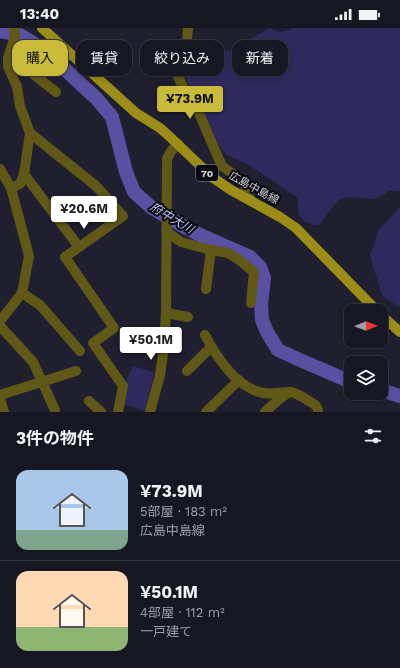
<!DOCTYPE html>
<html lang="ja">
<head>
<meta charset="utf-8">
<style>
	:root { --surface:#171723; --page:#242430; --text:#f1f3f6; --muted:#9e9fa6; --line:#363641; --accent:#caba3a }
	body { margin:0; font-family:"Work Sans","Noto Sans JP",sans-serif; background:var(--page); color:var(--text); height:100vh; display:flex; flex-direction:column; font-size:15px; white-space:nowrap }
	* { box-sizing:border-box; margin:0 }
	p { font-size:13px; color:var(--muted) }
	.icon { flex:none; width:22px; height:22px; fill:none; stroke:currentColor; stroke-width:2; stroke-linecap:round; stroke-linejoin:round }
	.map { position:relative; height:384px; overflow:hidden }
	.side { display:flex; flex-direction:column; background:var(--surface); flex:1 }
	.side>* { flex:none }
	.guide { position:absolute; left:12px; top:12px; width:376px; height:36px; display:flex; gap:8px }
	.needle { width:26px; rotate:89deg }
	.controls { position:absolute; left:344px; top:276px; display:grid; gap:8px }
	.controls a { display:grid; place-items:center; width:44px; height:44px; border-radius:8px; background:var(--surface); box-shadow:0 2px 6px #0003,0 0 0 1px var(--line); font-size:20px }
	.price { position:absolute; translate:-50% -34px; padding:0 9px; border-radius:4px; background:#fff; color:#222; font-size:13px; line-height:26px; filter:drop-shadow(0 1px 2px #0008) }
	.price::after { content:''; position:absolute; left:50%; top:24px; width:12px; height:9px; margin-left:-6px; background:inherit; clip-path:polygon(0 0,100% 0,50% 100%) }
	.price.current { background:var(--accent); color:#111 }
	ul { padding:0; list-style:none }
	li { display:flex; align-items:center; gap:12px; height:100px; padding:0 16px }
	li+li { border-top:1px solid var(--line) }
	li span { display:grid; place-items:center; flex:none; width:112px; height:80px; border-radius:12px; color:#555 }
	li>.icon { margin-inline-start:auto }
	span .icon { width:48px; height:48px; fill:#fffc; stroke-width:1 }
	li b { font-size:17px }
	h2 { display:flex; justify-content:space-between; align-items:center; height:48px; padding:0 16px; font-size:17px }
	.chip { padding:0 14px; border-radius:12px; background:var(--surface); box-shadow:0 2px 6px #0003,0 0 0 1px var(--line); font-size:14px; line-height:36px }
	.chip.current { background:var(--accent); color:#111 }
	.status { display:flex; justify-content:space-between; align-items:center; height:28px; padding:0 20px; background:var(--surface); direction:ltr }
	.status svg { height:11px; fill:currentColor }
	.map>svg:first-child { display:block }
	.green { fill:#2f295d }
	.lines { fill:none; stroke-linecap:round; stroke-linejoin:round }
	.river { stroke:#5950a2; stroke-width:14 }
	.minor { stroke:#605816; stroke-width:10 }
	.major { stroke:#9b8d18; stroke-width:10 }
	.labels { text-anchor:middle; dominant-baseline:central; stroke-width:4; stroke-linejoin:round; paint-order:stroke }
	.shield { fill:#0a0a11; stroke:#9797a1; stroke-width:1 }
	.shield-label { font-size:10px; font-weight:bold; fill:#d4d4df }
	.street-label { font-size:11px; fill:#d4d4df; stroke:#0a0a11 }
	.water-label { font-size:12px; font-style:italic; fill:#c3c3f0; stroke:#0a0a11 }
</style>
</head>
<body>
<div class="status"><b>13:40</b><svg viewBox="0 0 49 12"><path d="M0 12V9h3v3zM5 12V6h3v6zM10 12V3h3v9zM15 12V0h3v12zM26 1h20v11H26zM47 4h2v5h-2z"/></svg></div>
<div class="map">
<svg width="400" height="384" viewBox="0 0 400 384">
	<rect width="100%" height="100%" fill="#1f1f2f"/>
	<g class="green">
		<path d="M270 0C278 5 285 5 292 0H400V163H389L379 169 373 171 349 169 338 172 319 197C313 197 302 194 299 187 297 183 298 175 298 170 281 159 264 147 247 136 241 132 233 131 227 127 216 118 184 51 182 37 182 33 184 29 187 26 198 18 217 26 229 23Z"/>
		<path d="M400 179V279L385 270 381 265 370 227 379 202Z"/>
		<path d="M133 338 154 344 146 383 123 376 127 350Z"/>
	</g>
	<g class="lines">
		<g class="river">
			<path d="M0 3 20 7 43 21 97 71 112 89 126 144 134 164 152 180 181 197 200 207 250 229 260 239 264 250 261 276 262 292 267 304 278 322 300 332 351 354"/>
			<path d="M381 362 400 368"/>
		</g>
		<g class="minor">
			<path d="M188 0 187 13 174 31 175 42 183 59 193 71 207 104 222 138 243 153 251 173"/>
			<path d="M8 30 18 34 56 64"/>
			<path d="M30 105 96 158 123 188 65 229 114 300 93 315 123 358 118 384"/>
			<path d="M0 141 11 160 29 228 22 265 0 293"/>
			<path d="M24 146 79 219"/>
			<path d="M11 160 20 156 24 146 30 105 20 78 17 59 8 38V30L15 8 14 0"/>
			<path d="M166 203 181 214 211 222 228 225 238 231 254 244 251 275"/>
			<path d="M206 261 211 222"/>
			<path d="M22 265 40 277 80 323"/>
			<path d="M166 285 188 289"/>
			<path d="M0 298 33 334 55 382"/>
			<path d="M205 307C216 328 233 354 256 363 269 368 278 364 290 364 297 365 303 369 309 373 314 376 318 378 318 384"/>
			<path d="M187 343 211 319"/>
			<path d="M0 367 76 343"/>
			<path d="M0 371 4 384"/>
			<path d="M89 373 101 384"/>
			<path d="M150 384 160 347 164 319 166 285 167 131 171 123 178 116"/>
			<path d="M206 384 239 352"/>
			<path d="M265 384 278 372 288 365"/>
		</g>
		<g class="major">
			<path d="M42 0 136 85 160 100 169 108 212 149 231 162 280 189 296 200 377 283"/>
			<path d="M381 287 400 304"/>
		</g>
	</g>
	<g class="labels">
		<rect class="shield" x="196" y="137" width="22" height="16" rx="3"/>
		<g class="shield-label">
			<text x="207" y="145">70</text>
		</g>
		<g class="street-label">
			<text transform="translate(254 160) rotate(29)">広島中島線</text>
		</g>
		<g class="water-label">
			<text transform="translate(172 190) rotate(31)">府中大川</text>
		</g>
	</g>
</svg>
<div class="controls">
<a><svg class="needle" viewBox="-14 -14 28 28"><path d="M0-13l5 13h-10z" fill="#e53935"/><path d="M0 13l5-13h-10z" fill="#9e9fa6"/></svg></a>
<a><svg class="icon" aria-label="layers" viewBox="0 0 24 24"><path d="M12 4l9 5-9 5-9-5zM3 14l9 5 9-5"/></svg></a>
</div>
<b class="price current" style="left:190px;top:92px">¥73.9M</b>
<b class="price" style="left:84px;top:202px">¥20.6M</b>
<b class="price" style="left:151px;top:333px">¥50.1M</b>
<div class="guide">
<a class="chip current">購入</a>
<a class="chip">賃貸</a>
<a class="chip">絞り込み</a>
<a class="chip">新着</a>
</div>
</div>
<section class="side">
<h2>3件の物件<svg class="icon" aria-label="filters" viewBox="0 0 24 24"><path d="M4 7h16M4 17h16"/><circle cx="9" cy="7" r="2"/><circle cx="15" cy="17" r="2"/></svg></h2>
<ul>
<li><span style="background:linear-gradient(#a9c7e8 75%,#7fa58c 0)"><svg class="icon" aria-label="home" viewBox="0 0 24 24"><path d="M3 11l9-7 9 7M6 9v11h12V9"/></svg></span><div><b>¥73.9M</b><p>5部屋 · 183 m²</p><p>広島中島線</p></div></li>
<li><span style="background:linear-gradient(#ffd9b3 70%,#8fb573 0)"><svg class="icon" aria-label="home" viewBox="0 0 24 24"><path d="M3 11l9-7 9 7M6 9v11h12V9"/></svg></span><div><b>¥50.1M</b><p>4部屋 · 112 m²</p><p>一戸建て</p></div></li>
</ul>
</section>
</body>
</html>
